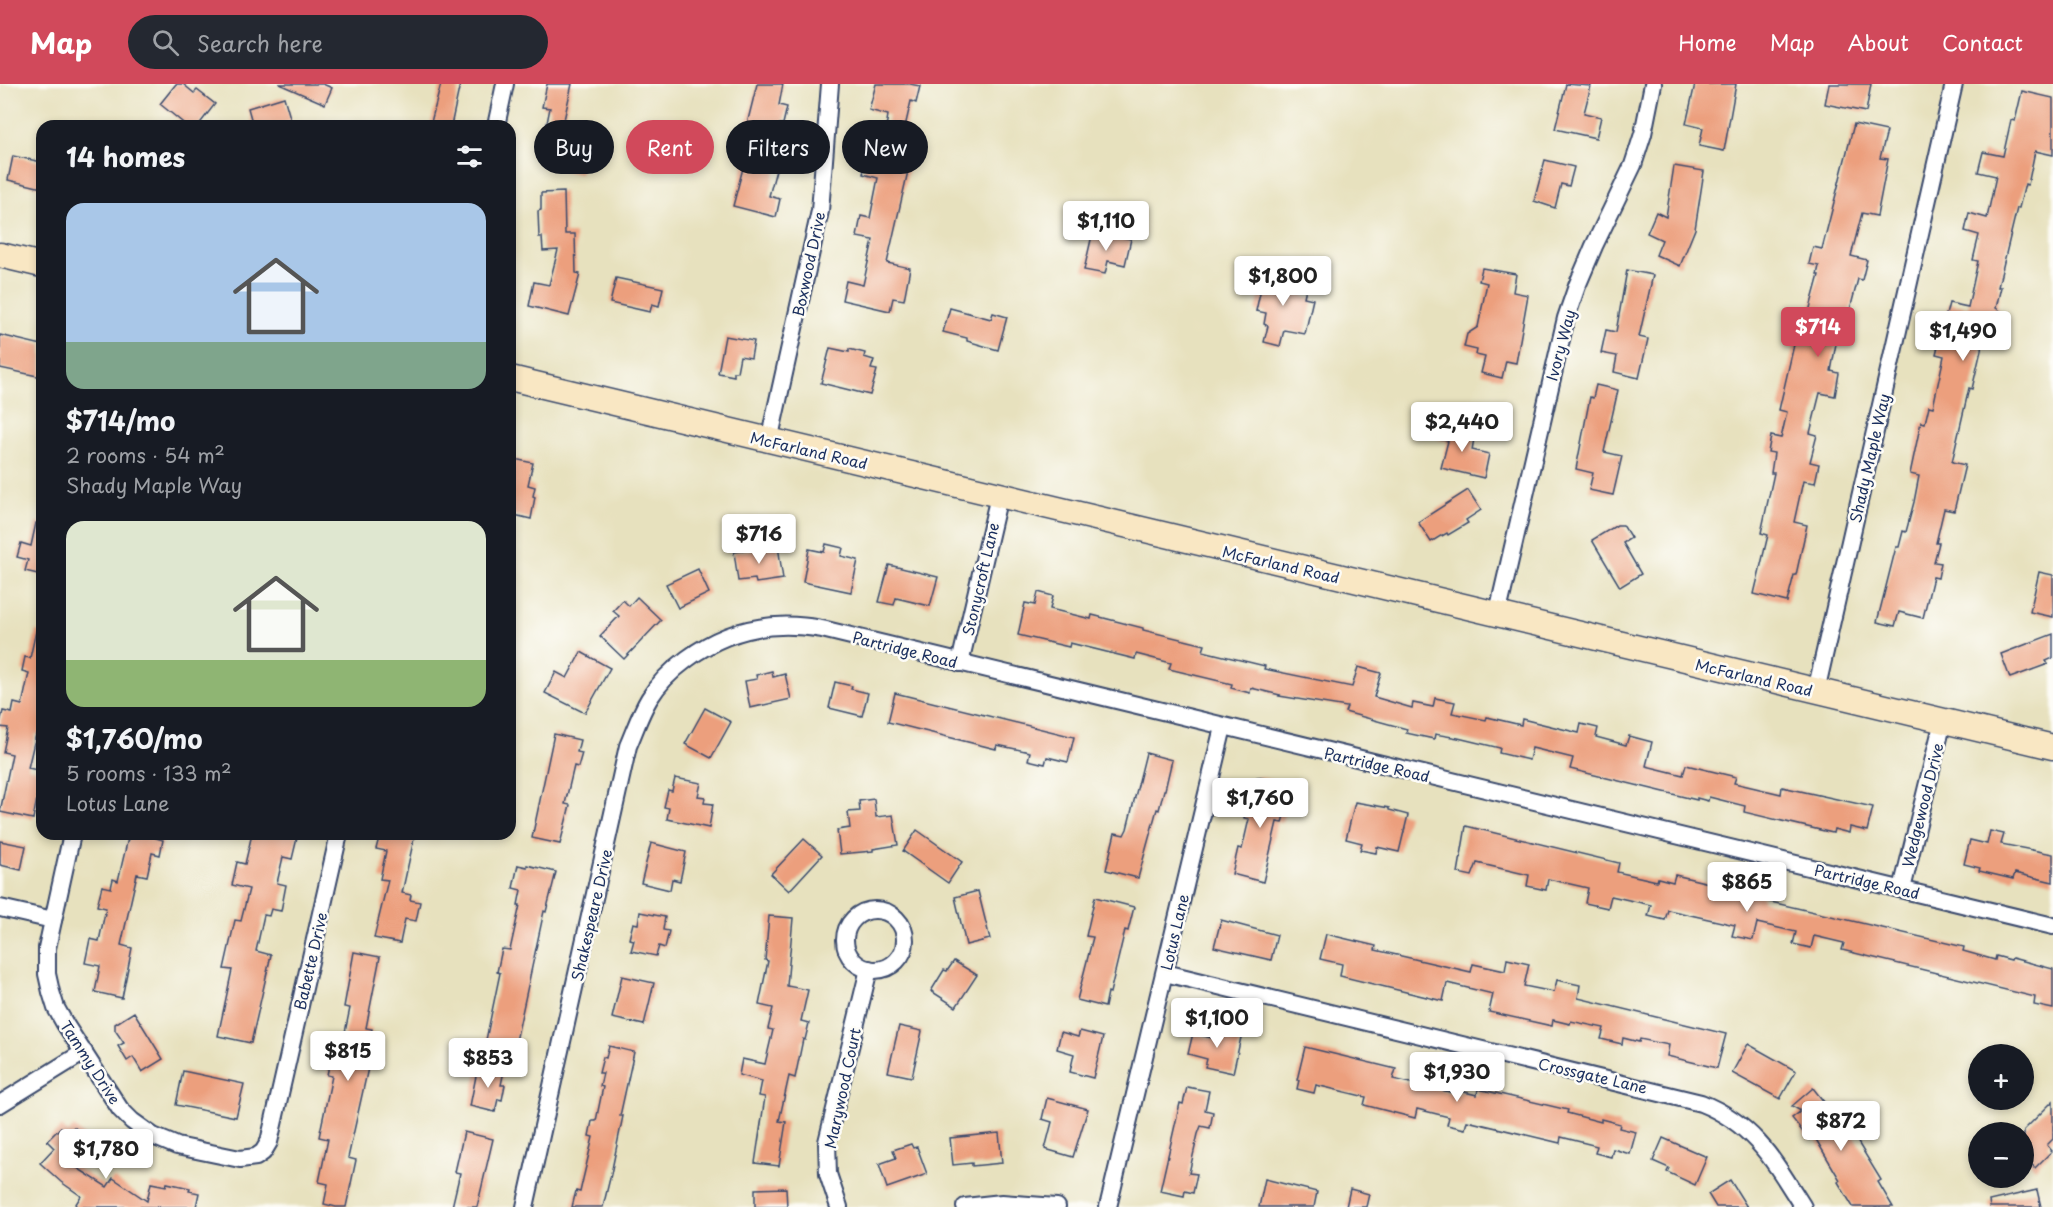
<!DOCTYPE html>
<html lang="en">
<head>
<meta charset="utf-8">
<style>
	:root { --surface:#171b24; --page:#242831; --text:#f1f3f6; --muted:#9ea1a6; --accent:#d1495b }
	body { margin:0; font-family:"Playpen Sans",sans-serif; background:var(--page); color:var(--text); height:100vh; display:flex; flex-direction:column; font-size:22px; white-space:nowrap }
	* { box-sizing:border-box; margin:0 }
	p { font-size:20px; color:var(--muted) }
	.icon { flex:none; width:33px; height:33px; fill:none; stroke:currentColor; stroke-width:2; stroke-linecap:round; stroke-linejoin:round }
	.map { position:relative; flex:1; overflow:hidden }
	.panel { position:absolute; left:36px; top:36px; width:480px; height:720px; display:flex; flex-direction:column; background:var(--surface); border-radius:18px; box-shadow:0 3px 9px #0003 }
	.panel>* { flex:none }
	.banner { position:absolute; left:534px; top:36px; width:570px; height:54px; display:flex; gap:12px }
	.fabs { position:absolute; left:1968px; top:960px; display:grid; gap:12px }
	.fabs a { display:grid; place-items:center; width:66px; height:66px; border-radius:50%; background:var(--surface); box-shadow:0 3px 9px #0003; font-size:30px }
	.price { position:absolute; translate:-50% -51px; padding:0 14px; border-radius:6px; background:#fff; color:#222; font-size:20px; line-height:39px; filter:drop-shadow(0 2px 3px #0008) }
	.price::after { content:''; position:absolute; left:50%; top:36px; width:18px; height:14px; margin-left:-9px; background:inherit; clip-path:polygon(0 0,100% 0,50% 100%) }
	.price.selected { background:var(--accent); color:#fff }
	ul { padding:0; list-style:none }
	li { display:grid; align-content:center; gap:12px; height:318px; padding:0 30px }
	li span { display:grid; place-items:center; height:186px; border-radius:18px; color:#555 }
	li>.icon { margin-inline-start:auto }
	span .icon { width:108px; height:108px; fill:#fffc; stroke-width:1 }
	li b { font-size:26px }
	h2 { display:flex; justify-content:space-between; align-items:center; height:72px; padding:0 30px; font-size:26px }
	.tag { padding:0 21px; border-radius:27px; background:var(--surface); box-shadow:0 3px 9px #0003; font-size:21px; line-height:54px }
	.tag.selected { background:var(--accent); color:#fff }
	header { display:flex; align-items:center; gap:36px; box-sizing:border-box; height:84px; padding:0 30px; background:var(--accent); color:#fff }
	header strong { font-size:28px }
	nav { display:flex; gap:33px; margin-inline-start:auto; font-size:21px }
	.search { width:420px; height:54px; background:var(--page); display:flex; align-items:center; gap:15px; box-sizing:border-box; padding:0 21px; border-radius:33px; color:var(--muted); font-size:22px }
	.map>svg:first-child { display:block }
	.building { fill:#ec9f7d }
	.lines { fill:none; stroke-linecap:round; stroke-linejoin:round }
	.street-casing { stroke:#3a4a6c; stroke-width:20 }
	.secondary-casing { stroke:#3a4a6c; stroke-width:27 }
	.street { stroke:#fff; stroke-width:16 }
	.secondary { stroke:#f9e7c3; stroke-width:24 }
	.labels { text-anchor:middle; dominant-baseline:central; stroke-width:5; stroke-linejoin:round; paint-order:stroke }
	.street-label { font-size:15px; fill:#1b2f5e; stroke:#fdfcf7 }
</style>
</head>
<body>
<header>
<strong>Map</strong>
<div class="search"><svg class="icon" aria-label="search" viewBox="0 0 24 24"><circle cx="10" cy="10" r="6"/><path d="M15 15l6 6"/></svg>Search here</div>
<nav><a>Home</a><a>Map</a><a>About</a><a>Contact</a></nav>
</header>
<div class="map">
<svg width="2053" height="1123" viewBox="0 0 2053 1123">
	<rect width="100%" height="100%" fill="#fdfcf7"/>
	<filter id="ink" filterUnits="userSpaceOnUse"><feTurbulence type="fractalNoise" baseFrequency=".0167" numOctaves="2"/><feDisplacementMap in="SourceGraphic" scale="12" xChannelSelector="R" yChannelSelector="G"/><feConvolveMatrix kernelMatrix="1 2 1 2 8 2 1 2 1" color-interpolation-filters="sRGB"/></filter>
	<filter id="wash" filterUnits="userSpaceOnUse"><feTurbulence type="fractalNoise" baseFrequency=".008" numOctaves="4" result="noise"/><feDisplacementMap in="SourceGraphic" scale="24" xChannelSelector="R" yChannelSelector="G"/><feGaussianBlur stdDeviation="1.35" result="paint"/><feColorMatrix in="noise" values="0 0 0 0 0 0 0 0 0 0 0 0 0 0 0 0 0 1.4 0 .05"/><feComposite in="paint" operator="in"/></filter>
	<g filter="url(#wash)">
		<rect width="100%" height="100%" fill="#e7e1be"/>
		<g id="blocks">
			<g class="building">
				<path d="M176 0H183L194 9 197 6 215 20 198 42H187L160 20Z"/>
				<path d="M279 0H323L332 4 325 20Z"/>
				<path d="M441 0H460L451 42H430Z"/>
				<path d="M547 0H572L562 45 567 46 566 55 586 58 580 90 547 83 550 66 542 64 550 24 542 23Z"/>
				<path d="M757 0H783L779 21 787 23 783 40H780L769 84 776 86 769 112 780 115 776 133 733 122 748 65 741 64Z"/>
				<path d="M876 0H910L920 2 916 19 911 17 902 56 919 60 916 75 911 74 887 179 910 184 904 216 893 214 890 227 842 216 846 197 863 201 873 156 857 153 861 132 870 134 878 94 863 90 867 73 881 76 888 31 869 26Z"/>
				<path d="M1566 0 1591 2 1584 29 1601 33 1596 54 1555 45Z"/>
				<path d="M1695 0H1736L1724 67 1699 62 1703 44 1686 40Z"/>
				<path d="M1829 0H1871L1866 28 1825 20Z"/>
				<path d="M2022 7 2053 14V71L2035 67 2028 101 2025 100 2019 124H2017L1998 203H2001L1996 224 2000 227 1998 237 1993 238 1991 250 1985 249 1972 305 1969 304 1952 378 1965 381 1954 427 1944 425 1936 459H1939L1934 478 1941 479 1938 494 1933 493 1923 534 1899 528 1895 542 1877 538 1896 463H1899L1903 447 1906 448 1914 418 1919 392 1910 390 1921 338 1925 339 1929 322 1933 323 1944 272 1936 270 1949 219 1968 223 1978 177 1973 176 1979 151 1965 147 1969 129 1987 134 1996 92 1978 88 1983 68 2003 72 2011 36 2015 37Z"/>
				<path d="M284 13 291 37 275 42H253L248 24Z"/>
				<path d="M1854 40 1887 47 1880 74 1888 75 1877 132 1862 129 1851 172 1867 176 1862 196 1858 195 1848 233 1853 234 1849 257 1837 254 1831 287 1839 289 1835 312 1820 309 1810 349 1817 351 1810 378 1819 380 1815 399 1803 397 1794 438 1807 441 1796 491H1794L1787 518 1754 510 1768 451 1761 449 1774 389H1771L1774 369 1768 368 1771 352 1781 354 1787 328 1779 326 1796 252 1790 250 1794 234 1806 237 1810 224 1819 191H1817L1819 182 1809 180 1813 163 1822 165Z"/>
				<path d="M13 72 42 78V104L8 96Z"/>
				<path d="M1545 76 1574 83 1569 102 1561 100 1555 124 1534 117Z"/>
				<path d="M1674 82 1704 87 1695 145 1680 182 1656 171 1662 156 1647 149 1656 128 1666 133Z"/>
				<path d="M564 108 565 150H575L576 189 580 190 569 232 529 222 534 198 549 201 558 166 543 167 542 153H539L538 127 541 126V109Z"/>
				<path d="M1093 147 1131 155 1125 181 1108 177 1105 190 1084 186Z"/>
				<path d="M1482 184 1516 190 1513 208 1528 211 1516 279 1506 277 1502 294 1481 289 1485 273 1476 271 1477 266 1464 263 1467 250 1478 243 1487 199 1479 197Z"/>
				<path d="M1627 186 1653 191 1639 253 1648 255 1639 294 1614 288 1617 272 1601 269 1606 246 1616 248Z"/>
				<path d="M1264 190 1307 200 1304 213 1313 215 1305 250 1284 246 1280 262 1264 258 1268 242 1264 240 1266 229 1256 227Z"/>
				<path d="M616 194 663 204 659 222 652 220 650 228 610 219Z"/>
				<path d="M950 224 991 235 993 229 1007 233 998 266 967 257V254L943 248Z"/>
				<path d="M0 251 42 261V293L0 284Z"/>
				<path d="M725 252 754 257 751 274 740 272 737 288H734V292L718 289Z"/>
				<path d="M830 264 849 268V265L865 269 864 273 874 276 871 285 877 286 870 311 821 299Z"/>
				<path d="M1596 301 1618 306 1604 368 1622 372 1613 411 1589 406 1593 389 1576 385 1590 313 1593 314Z"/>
				<path d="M1442 341 1475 349 1472 366 1489 370 1484 394 1441 384 1448 357 1438 355Z"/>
				<path d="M510 374 533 379 528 401 535 403 533 412 535 413 531 435 510 430Z"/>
				<path d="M1468 406 1481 426 1466 436 1468 439 1448 451 1447 449 1442 452V451L1431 458 1418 438Z"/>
				<path d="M36 439 42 440V491L25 487 28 476 17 473 21 459 31 462Z"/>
				<path d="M1617 441H1623L1631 454 1623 459 1641 490 1620 503 1592 456Z"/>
				<path d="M826 460 843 464 841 472 858 476 851 508 803 498 809 465 824 468Z"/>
				<path d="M778 462 783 495 756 499 755 495 738 497 734 468Z"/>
				<path d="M889 481 938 493 930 522 896 514 894 521 879 518Z"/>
				<path d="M698 485 709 509 678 524 666 500Z"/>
				<path d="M2039 488 2053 491V533L2030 528Z"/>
				<path d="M1038 508 1053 512 1050 525 1091 535 1092 531 1143 544V546L1205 561 1203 567 1265 582 1264 585 1352 603 1358 583 1381 589 1374 613 1412 624 1413 619 1433 623 1435 614 1455 618 1452 629 1486 636 1487 633 1521 641 1522 635 1579 649 1581 640 1598 644 1596 653 1626 661 1629 652 1652 658 1646 682 1683 691 1686 681 1736 693 1734 699 1781 710 1782 703 1873 723 1867 747 1850 743 1849 749 1834 745 1833 749 1744 728 1745 722 1709 713 1708 717 1697 714V716L1570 685 1573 674 1532 664 1529 676 1499 669 1500 664 1458 654 1435 650 1434 655 1406 649 1407 645 1345 628 1347 623 1279 612 1280 611 1251 604 1250 609 1231 604 1232 600 1169 585 1171 579 1136 570 1135 575 1070 559 1069 563 1018 551 1025 519 1035 521Z"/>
				<path d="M637 513 661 536 624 575 600 552 619 532 613 527 623 516 629 522Z"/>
				<path d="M36 547 42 548V651L36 650 28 684 42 687V690L33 735 0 728 12 670 3 668 8 644 0 643V639L3 627 12 629 14 619 22 621 29 589 22 587 25 573 30 574Z"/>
				<path d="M2053 550V574L2046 577 2048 580 2010 594 2001 570Z"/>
				<path d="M581 568 610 584 585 629 545 609 556 588 567 594Z"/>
				<path d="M772 587 773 593 785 590 791 615 750 624 745 597 757 595 756 591Z"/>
				<path d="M835 598 852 602 851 605 868 609 862 632 829 624Z"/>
				<path d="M895 609 1074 653 1068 678 1047 673 1045 680 1028 676 1030 668 997 661 996 665 888 638Z"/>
				<path d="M705 624 731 638 711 674 685 660Z"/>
				<path d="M554 650 580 656 577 668 582 669 578 683 574 682 565 720 570 721 560 760 532 754Z"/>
				<path d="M1146 669 1172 676 1165 706H1164L1159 726 1157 725 1138 794 1106 786 1115 749 1124 751 1127 745Z"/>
				<path d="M1257 693 1285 699 1280 723 1286 724 1282 739 1277 738 1263 798 1232 790 1238 764 1242 765 1249 735 1244 734 1250 706 1254 707Z"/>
				<path d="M675 694 701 699 698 712 705 713 704 719 713 720 709 744 667 735 669 724 664 723 668 706 672 707Z"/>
				<path d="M874 715 876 733 893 731 898 761 873 765V767L840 770 837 746 850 744 848 728 860 727 859 717Z"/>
				<path d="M1355 718 1389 724V726L1408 731 1399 768 1377 763 1376 769 1360 766 1362 759 1346 755Z"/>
				<path d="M1466 742 1619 779 1617 788 1657 797 1658 794 1673 798 1675 791 1763 812 1762 816 1964 863 1963 867 1995 876 1996 872 2011 876 2012 874 2053 885V925L2034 921 2035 913 1842 866 1844 859 1814 852 1811 864 1793 860 1796 848 1757 839 1753 856 1732 852 1735 841 1668 826 1665 836 1648 832 1651 821 1611 812 1608 824 1585 819 1588 804 1548 795 1546 806 1527 802 1529 791 1477 779 1472 792 1458 789Z"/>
				<path d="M917 746 962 778 948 799 903 767Z"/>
				<path d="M1990 747 2004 750 2001 760 2053 770V798L2015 789 2013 795 1979 787 1980 784 1964 780 1970 756 1987 760Z"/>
				<path d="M129 750H157L156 754 163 756 160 771 152 769 147 792 137 790 121 861 132 864 122 914 95 908 100 882 85 879 90 855 99 857 106 824 97 822 102 802 111 804 113 795 118 797Z"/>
				<path d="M252 750H298L292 775 283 773 277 799 286 801 281 827 271 825 269 832 264 831 256 867 271 871 251 959 218 952 232 886 224 885 235 836 241 837 249 805 232 801 237 778 245 780Z"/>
				<path d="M380 750H415L402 809 411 811 410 816 420 818 416 837 405 835 400 859 374 854 388 796 380 795 386 767 376 765Z"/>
				<path d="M804 755 822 771 789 807 771 790Z"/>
				<path d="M0 757 26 762 21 786 0 781Z"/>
				<path d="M651 759 686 768 680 797 672 795 670 806 641 799Z"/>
				<path d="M518 781 527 783V781L556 788 546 828 544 827 515 962 486 956 500 889 497 888 502 865 510 866 520 821H518L521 806 513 804Z"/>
				<path d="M978 807 990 855 966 861 955 813Z"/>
				<path d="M1095 813 1134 823 1128 847 1125 846 1110 909 1108 908 1105 923 1077 916 1093 853 1086 852Z"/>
				<path d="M640 828 665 833 663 846 669 847 665 864 659 862 656 872 631 867 634 856 629 855 633 839 638 840Z"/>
				<path d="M769 832 793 834 787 902 808 906 801 937 809 939 805 956 803 955 795 994 789 992 779 1037 786 1038 779 1082 755 1079 765 1013 759 1012 762 997 739 991 742 975 765 980 773 946 768 945 773 924 759 921 768 877 765 876Z"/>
				<path d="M1221 836 1277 851 1271 876 1214 863Z"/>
				<path d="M1326 850 1376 862 1375 866 1471 888 1473 880 1505 887 1507 875 1529 880 1524 902 1554 908 1557 896 1580 901 1578 914 1726 950 1717 984 1667 972 1669 961 1640 955 1639 958 1623 954 1622 960 1601 955 1604 944 1571 937 1570 940 1553 936 1552 942 1489 928 1493 910 1447 899 1443 917 1340 892 1342 880 1320 875Z"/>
				<path d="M354 868 380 873 366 944 372 945 366 974 370 975 348 1074 356 1076 346 1123H336L324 1120 328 1100 319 1098 328 1055 319 1053 332 992 327 991 332 967 341 968 350 924 344 923Z"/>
				<path d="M954 877 977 891 956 923 931 907 944 886 947 887Z"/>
				<path d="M622 892 654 899 644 941 612 934Z"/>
				<path d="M134 928 163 975 142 988 133 973 127 977 118 962 124 959 115 946V940Z"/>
				<path d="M899 942 922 947 912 993 888 988Z"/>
				<path d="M1214 943 1242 949 1233 989 1205 983 1207 975 1188 970 1193 949 1212 954Z"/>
				<path d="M1080 947 1103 953 1093 994 1070 988 1074 970 1057 965 1061 948 1078 953Z"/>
				<path d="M1748 960 1796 987 1780 1015 1732 989Z"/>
				<path d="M609 962 634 968 620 1032H623L611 1090 603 1123H572L576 1107 580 1108 583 1095 593 1053 589 1052 592 1037H596L603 1003 600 1002 603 989H599L603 973 606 974Z"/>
				<path d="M1305 963 1396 985 1393 995 1459 1010 1460 1007 1477 1011 1478 1005 1568 1026 1567 1029 1601 1038V1035L1620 1040 1619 1044 1636 1048 1630 1070 1613 1065 1611 1073 1595 1069 1597 1062 1561 1053 1560 1059 1467 1037 1465 1045 1447 1041 1449 1033 1417 1025 1415 1034 1364 1021 1366 1013 1316 1001 1314 1009 1297 1005 1299 996H1297Z"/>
				<path d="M478 982 504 987 501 1001H505L502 1016 498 1015 495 1028 470 1022Z"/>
				<path d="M183 987 244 1000 236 1033 176 1021Z"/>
				<path d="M1187 1003 1209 1007 1205 1026 1213 1028 1210 1044 1201 1042 1198 1050 1189 1089 1197 1090 1193 1109 1185 1107 1184 1112 1160 1107 1180 1019 1183 1020Z"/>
				<path d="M1813 1004 1836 1033 1840 1029 1881 1096 1878 1098 1893 1123H1853L1838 1098 1840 1096 1814 1052 1809 1056 1792 1034 1801 1027 1792 1022Z"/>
				<path d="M1047 1014 1088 1025 1073 1073 1045 1065 1052 1038 1042 1035Z"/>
				<path d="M2053 1017V1055L2047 1061 2052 1067 2035 1084 2024 1072V1046Z"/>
				<path d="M61 1043 68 1049 74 1043 91 1058 71 1080 107 1103 113 1094 147 1117 151 1099 166 1102 167 1099 190 1104 189 1107 199 1109 196 1123H74L81 1112 61 1098 40 1079 54 1064 47 1057Z"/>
				<path d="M464 1048 493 1055 477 1123H452L460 1089 455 1088Z"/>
				<path d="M999 1049 1002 1079 972 1082V1079L953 1081 950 1054Z"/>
				<path d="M1663 1054 1707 1073 1695 1101 1667 1088 1669 1084 1653 1077Z"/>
				<path d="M911 1060 913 1064 917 1063 927 1090 887 1104 879 1080 896 1074 893 1066Z"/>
				<path d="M1265 1095 1317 1108 1314 1123H1259Z"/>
				<path d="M1730 1096 1747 1123H1716L1708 1110Z"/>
				<path d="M786 1104 787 1123H755V1105Z"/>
				<path d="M1350 1105 1369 1110 1366 1123H1346Z"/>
				<path d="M2037 1106 2041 1123H1990L1989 1117Z"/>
			</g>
		</g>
	</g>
	<g filter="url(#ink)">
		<use href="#blocks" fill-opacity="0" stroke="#3a4a6c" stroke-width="1.5"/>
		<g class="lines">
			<defs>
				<g id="street">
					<path d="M496 42 505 0"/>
					<path d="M769 357 820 127 830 0"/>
					<path d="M1497 532 1566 234 1577 202 1594 162 1633 81 1643 50 1653 0"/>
					<path d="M960 579 999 412"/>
					<path d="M1816 607 1954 0"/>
					<path d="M72 750 47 864V890L51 908 56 924 65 940 120 1025 132 1037 153 1052 177 1062 240 1075 256 1073 263 1068 269 1058 339 750"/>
					<path d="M1902 805 1943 637"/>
					<path d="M0 824 53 836"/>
					<circle cx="875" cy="856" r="30"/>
					<path d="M1165 889 1701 1019C1754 1040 1774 1077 1803 1123"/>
					<path d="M0 1020 84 968"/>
					<path d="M525 1123 628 662C635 646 640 630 649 615 658 600 672 586 687 575 727 545 773 536 822 545L2053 842"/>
					<path d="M839 1123 828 1090 827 1058 869 885"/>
					<path d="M965 1123 1002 1119 1057 1123"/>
					<path d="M1108 1123 1223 643"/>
				</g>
				<g id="secondary">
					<path d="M0 171 42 181"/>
					<path d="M510 294 2053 663"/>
				</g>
			</defs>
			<use href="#street" class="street-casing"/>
			<use href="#secondary" class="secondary-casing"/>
			<use href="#street" class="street"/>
			<use href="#secondary" class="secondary"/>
		</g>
	</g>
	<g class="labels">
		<g class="street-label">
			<text transform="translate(808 180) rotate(-78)">Boxwood Drive</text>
			<text transform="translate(1560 261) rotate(-75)">Ivory Way</text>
			<text transform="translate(809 366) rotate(13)">McFarland Road</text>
			<text transform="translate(1869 374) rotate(-77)">Shady Maple Way</text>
			<text transform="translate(1281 480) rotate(13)">McFarland Road</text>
			<text transform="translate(980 495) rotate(-77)">Stonycroft Lane</text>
			<text transform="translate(905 565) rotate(14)">Partridge Road</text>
			<text transform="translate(1754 593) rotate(13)">McFarland Road</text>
			<text transform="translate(1377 680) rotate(13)">Partridge Road</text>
			<text transform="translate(1922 721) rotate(-76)">Wedgewood Drive</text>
			<text transform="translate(1867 797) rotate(13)">Partridge Road</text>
			<text transform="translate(591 831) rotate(-77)">Shakespeare Drive</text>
			<text transform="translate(1174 848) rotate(-77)">Lotus Lane</text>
			<text transform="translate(310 877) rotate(-77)">Babette Drive</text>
			<text transform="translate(91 978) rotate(57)">Tammy Drive</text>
			<text transform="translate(1593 991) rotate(13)">Crossgate Lane</text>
			<text transform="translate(842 1004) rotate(-78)">Marywood Court</text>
		</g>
	</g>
</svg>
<div class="fabs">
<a>+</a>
<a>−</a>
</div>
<b class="price" style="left:1106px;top:168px">$1,110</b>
<b class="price" style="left:1283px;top:223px">$1,800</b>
<b class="price selected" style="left:1818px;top:274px">$714</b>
<b class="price" style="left:1963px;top:278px">$1,490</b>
<b class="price" style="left:1462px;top:369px">$2,440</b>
<b class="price" style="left:759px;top:481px">$716</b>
<b class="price" style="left:1260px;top:745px">$1,760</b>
<b class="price" style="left:1747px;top:829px">$865</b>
<b class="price" style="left:1217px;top:965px">$1,100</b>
<b class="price" style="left:348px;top:998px">$815</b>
<b class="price" style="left:488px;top:1005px">$853</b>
<b class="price" style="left:1457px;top:1019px">$1,930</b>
<b class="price" style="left:1841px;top:1068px">$872</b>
<b class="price" style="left:106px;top:1096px">$1,780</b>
<div class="banner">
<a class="tag">Buy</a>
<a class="tag selected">Rent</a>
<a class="tag">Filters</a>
<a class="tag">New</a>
</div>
<section class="panel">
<h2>14 homes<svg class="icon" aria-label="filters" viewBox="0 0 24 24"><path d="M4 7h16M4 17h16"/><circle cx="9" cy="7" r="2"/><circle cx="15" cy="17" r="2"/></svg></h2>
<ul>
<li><span style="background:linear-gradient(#a9c7e8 75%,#7fa58c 0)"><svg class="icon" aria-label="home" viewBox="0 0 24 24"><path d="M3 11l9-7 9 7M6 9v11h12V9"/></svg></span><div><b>$714/mo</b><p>2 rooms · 54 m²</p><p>Shady Maple Way</p></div></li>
<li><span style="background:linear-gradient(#dfe7d0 75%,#8fb573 0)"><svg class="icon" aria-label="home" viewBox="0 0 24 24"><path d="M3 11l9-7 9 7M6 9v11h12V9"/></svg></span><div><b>$1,760/mo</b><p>5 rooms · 133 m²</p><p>Lotus Lane</p></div></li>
</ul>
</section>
</div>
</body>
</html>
